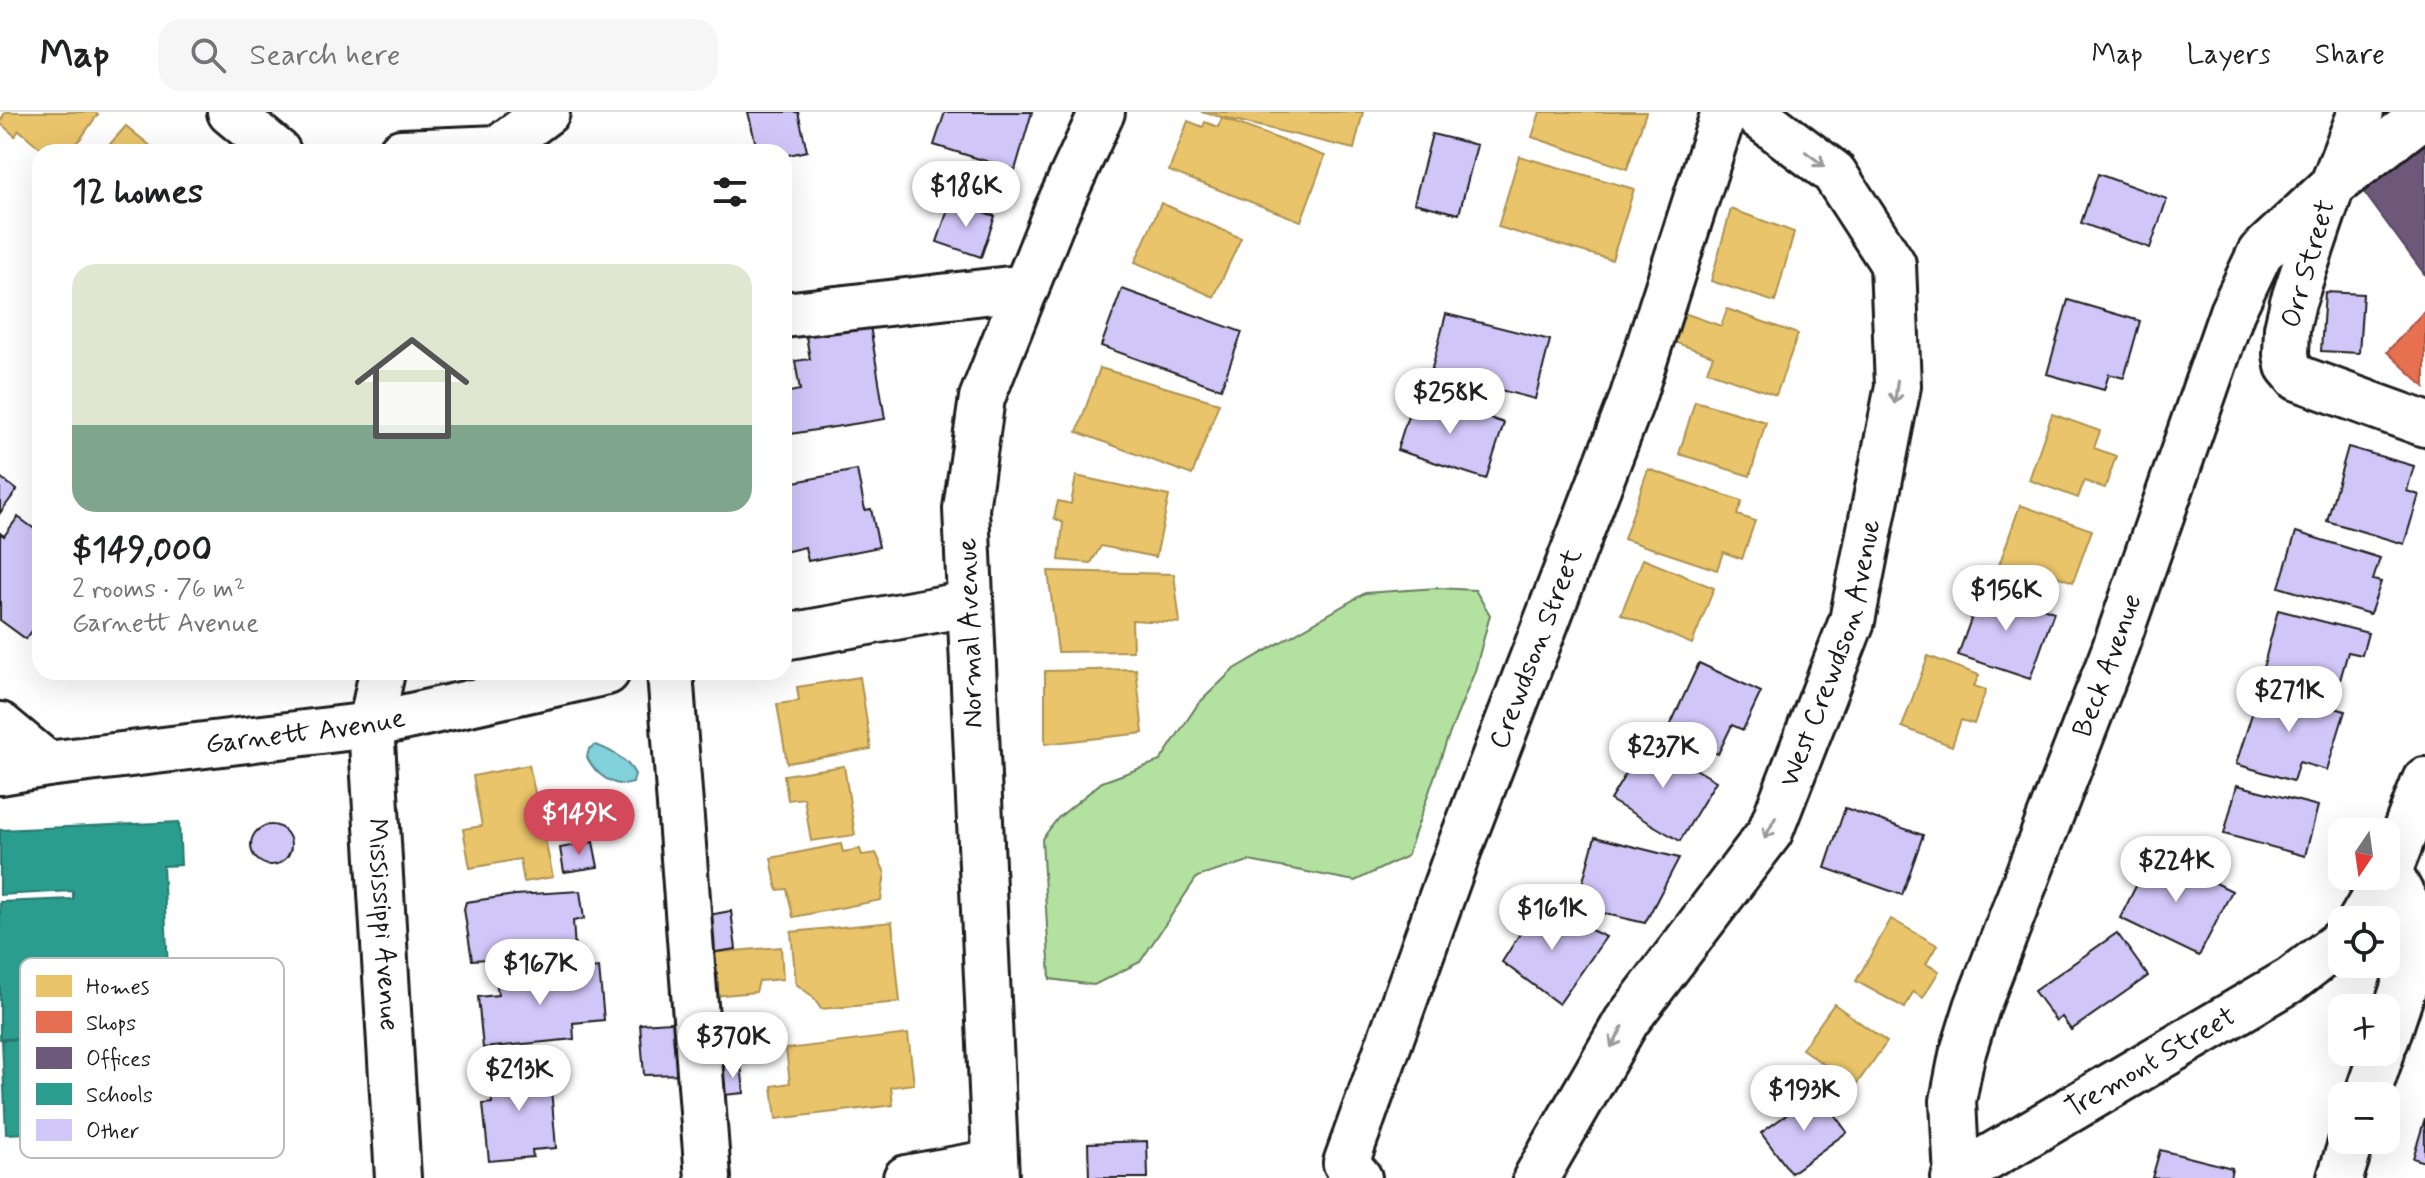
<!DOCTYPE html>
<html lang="en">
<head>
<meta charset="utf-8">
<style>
	:root { --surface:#fff; --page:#f6f6f6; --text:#202124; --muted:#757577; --line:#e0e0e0; --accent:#d1495b }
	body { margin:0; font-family:Mynerve,sans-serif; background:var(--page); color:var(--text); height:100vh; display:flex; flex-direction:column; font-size:30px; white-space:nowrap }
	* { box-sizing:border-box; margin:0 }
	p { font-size:26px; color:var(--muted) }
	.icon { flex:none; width:44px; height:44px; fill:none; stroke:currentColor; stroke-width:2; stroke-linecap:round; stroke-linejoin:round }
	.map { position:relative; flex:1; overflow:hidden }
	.side { position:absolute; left:32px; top:32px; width:760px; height:536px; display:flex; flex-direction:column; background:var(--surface); border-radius:24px; box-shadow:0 8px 32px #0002 }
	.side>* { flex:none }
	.needle { width:52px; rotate:193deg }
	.controls { position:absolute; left:2328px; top:706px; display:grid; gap:16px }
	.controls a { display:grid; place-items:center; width:72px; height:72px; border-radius:16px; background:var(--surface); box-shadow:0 8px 32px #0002; font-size:40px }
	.price { position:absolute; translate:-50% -68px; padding:0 18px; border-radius:28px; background:#fff; color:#222; font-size:26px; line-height:52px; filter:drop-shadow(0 2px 4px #0008) }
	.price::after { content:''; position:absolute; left:50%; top:48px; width:24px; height:18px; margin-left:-12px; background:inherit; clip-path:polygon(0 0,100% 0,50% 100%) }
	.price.on { background:var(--accent); color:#fff }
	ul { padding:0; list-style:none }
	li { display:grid; align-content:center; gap:16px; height:424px; padding:0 40px }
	li span { display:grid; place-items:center; height:248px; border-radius:24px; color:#555 }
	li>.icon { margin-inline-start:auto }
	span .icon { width:144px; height:144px; fill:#fffc; stroke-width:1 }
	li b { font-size:34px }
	h2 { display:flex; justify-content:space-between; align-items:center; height:96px; padding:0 40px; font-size:34px }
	header { display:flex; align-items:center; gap:48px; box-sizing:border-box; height:112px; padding:0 40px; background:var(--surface); border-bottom:2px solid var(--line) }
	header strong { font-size:38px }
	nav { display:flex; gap:44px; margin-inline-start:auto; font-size:28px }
	.search { width:560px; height:72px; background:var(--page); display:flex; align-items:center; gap:20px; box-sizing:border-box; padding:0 28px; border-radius:24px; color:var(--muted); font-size:30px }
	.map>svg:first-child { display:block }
	.green { fill:#b3e19f; stroke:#687e5e; stroke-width:2 }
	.water { fill:#81d1db; stroke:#59898f; stroke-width:2 }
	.homes { fill:#e9c46a; stroke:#ac9253; stroke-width:2 }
	.shops { fill:#e76f51; stroke:#aa5641; stroke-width:2 }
	.offices { fill:#6d597a; stroke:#55475e; stroke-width:2 }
	.schools { fill:#2a9d8f; stroke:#26766c; stroke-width:2 }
	.building { fill:#d0c6f8; stroke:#1c1c1c; stroke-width:2 }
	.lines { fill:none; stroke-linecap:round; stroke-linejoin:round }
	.minor-casing { stroke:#1c1c1c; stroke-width:50 }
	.minor { stroke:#fff; stroke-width:44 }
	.oneway { stroke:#999 }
	.labels { text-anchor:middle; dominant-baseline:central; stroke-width:8; stroke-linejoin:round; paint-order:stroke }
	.street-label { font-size:28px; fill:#1c1c1c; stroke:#fff }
	.key { fill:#fff; stroke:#bbb; stroke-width:2 }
	.key-label { font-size:22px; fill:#1c1c1c }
</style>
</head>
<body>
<header>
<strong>Map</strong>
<div class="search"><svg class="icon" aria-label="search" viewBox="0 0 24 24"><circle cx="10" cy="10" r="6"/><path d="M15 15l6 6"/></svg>Search here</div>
<nav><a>Map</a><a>Layers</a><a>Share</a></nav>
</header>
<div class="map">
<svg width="2425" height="1066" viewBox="0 0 2425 1066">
	<rect width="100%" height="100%" fill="#fff"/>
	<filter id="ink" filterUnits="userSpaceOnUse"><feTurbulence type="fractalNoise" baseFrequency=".0125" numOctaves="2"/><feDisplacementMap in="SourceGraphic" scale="16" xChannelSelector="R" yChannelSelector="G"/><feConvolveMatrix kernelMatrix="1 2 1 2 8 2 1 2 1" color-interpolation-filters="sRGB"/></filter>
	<g filter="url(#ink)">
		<path class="green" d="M1437 476 1475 478 1490 503 1475 559 1447 628 1407 744 1355 769 1249 749 1197 765 1140 850 1094 873 1050 867 1042 727 1058 706 1102 670 1160 649 1198 592 1233 558 1365 481Z"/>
		<path class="water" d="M596 633C612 639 627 647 635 662L633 671C614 677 595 662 587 645L589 637Z"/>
		<g class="homes">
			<path d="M5 0H95L98 2 81 26 67 40H45L19 18 15 24 0 11Z"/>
			<path d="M1201 0H1363L1354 37Z"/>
			<path d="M1540 0H1646L1627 57 1532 25Z"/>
			<path d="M1222 6 1325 44 1301 109 1169 59 1188 9 1203 15 1205 10 1218 15Z"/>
			<path d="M126 14 158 40H103Z"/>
			<path d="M1519 44 1634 77 1612 148 1498 115Z"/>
			<path d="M1161 91 1241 126 1214 185 1135 150Z"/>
			<path d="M1731 97 1794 120 1775 190 1711 169Z"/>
			<path d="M1727 197 1798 222 1776 283 1707 259 1713 244 1674 230 1684 201 1721 214Z"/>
			<path d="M1100 256 1219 291 1192 363 1077 320Z"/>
			<path d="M1695 289 1766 310 1750 364 1679 342Z"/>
			<path d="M2052 302 2100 319 2094 336 2116 344 2105 376 2084 369 2078 386 2029 368Z"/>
			<path d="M1648 357 1742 389 1737 403 1755 409 1742 447 1723 440 1717 458 1624 427Z"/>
			<path d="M1076 364 1169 384 1156 445 1101 434 1091 451 1059 448 1063 411 1054 406 1058 389 1071 392Z"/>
			<path d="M2020 393 2092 418 2073 470 2051 462 2045 480 1996 462Z"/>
			<path d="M1643 447 1714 476 1692 532 1621 502Z"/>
			<path d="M1048 459 1174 462 1180 511 1132 508 1133 539 1058 540Z"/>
			<path d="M1928 544 1979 563 1974 574 1986 578 1974 612 1961 608 1952 634 1902 615Z"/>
			<path d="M1136 557 1143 621 1045 632V559Z"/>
			<path d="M860 565 871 637 787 651 777 592 799 589 797 575Z"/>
			<path d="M529 653 553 765 524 770 520 747 470 756 463 717 482 714 473 664Z"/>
			<path d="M844 654 855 723 811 729 804 686 788 688 784 663Z"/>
			<path d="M841 732 843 740 860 737 862 743 876 741 885 761 881 788 793 805 787 777 777 778 771 746Z"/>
			<path d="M1891 807 1937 833 1926 852 1939 859 1923 886 1913 880 1905 896 1856 869Z"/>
			<path d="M892 810 900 890 821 897 812 884 796 872 791 820Z"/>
			<path d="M781 835 783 867 759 869 756 880 713 884 709 841Z"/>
			<path d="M1834 892 1887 930 1855 974 1802 937Z"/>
			<path d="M908 922 914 972 891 975 893 993 776 1007 772 974 790 971 786 937Z"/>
		</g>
		<path class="shops" d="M2425 198V275L2387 240Z"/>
		<path class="offices" d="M2425 10V163L2352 64Z"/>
		<path class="schools" d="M179 710 181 753 163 754 168 858 183 857 185 904H177L180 962H189L191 1014 6 1022 2 928 76 925 0 927V790L73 787V779L0 783V718Z"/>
		<g class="building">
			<path d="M748 0H798L807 39 784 44V40H727L756 33Z"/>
			<path d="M945 0H1032L1015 58 934 33Z"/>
			<path d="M1432 22 1477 33 1459 102 1414 91Z"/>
			<path d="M2098 62 2167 87 2150 136 2081 111Z"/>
			<path d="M951 89 995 104 981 145 937 130Z"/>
			<path d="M1122 177 1242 220 1221 277 1101 234Z"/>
			<path d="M2325 180 2363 182 2359 241 2321 239Z"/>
			<path d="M2068 188 2140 209 2124 266 2109 262 2104 278 2047 262Z"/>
			<path d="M868 201 885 307 784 323V281L800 278 795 249 810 247 804 212Z"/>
			<path d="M1446 202 1550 228 1535 287 1431 260Z"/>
			<path d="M1415 281 1504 311 1486 367 1397 338Z"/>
			<path d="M2348 335 2414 354 2407 379 2419 383 2404 432 2327 409Z"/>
			<path d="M857 358 865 398 871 397 879 435 808 449 805 435 784 440V372Z"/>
			<path d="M0 365 17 378 0 401Z"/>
			<path d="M18 405 40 421V508L26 527 0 508V421L4 424Z"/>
			<path d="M2296 420 2380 446 2373 468 2381 470 2370 502 2279 475Z"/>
			<path d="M1983 474 2054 500 2030 567 1958 543Z"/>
			<path d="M2278 498 2368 521 2362 543 2348 540 2338 575 2263 556Z"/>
			<path d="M1699 551 1761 580 1743 618 1732 613 1718 642 1668 618Z"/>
			<path d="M2261 574 2345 599 2327 658 2299 650 2293 669 2236 652Z"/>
			<path d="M1646 628 1716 669 1680 729 1610 688Z"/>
			<path d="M2237 673 2318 694 2305 744 2224 722Z"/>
			<path d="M1845 696 1923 723 1902 783 1825 756Z"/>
			<circle cx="271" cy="733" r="20"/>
			<path d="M1595 725 1679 746 1645 811 1576 795Z"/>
			<path d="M593 730 598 755 564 760 560 736Z"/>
			<path d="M2153 740 2232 779 2199 844 2120 806Z"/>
			<path d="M580 779 584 807 573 809 575 837 543 841V844L472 848 464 797 466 790 515 783Z"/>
			<path d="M1538 793 1606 825 1559 892 1502 850Z"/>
			<path d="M731 799 736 837 709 841 703 804Z"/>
			<path d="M2117 821 2148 864 2071 918 2062 905 2056 909 2034 879Z"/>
			<path d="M599 856 604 908 573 911 574 927 483 936 478 885 498 883 496 866Z"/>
			<path d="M687 909 691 962 644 963 640 912Z"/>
			<path d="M741 952 744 981 724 983 722 954Z"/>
			<path d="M549 953 556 1036 532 1038 533 1045 489 1049 483 992 492 991 489 958Z"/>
			<path d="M1818 980 1847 1020 1791 1061 1761 1021Z"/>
			<path d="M2425 1006V1050L2413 1046Z"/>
			<path d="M1147 1029 1148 1066H1089L1088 1031Z"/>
			<path d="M2160 1038 2232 1056 2230 1066H2152Z"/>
		</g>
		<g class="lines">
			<defs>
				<g id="minor">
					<path d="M230 0 278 40"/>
					<path d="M2361 0 2332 74 2293 190 2287 216 2286 242 2288 254 2298 266 2425 312"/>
					<path d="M401 40 499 36"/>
					<path d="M497 40 499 36 547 0"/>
					<path d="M784 203 1027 175"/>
					<path d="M784 525 968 492"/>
					<path id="s1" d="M382 560 371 613 398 1066"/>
					<path d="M670 560 708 1066"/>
					<path d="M0 613 47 652"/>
					<path id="s2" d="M0 660 47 652 371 613 607 560"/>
					<path d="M2361 808 2389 760 2425 668"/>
					<path d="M2386 928 2413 847 2416 809 2389 760"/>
					<path d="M2367 984 2382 940"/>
					<path d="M906 1066 995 1050"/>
					<path d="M996 1066 966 397 982 286 1056 100 1102 0"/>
					<path id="s3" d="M1359 1066 1346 1051 1459 737 1631 290 1724 0"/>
					<path id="s4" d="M1536 1066 1626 910 1770 720 1852 509 1898 274 1893 152 1834 61 1753 0"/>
					<path id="s5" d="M1954 1066 2291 868 2342 829"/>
					<path id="s6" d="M1957 1066 1953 989 1962 943 1977 895 2114 539 2232 200 2260 141 2332 74 2425 2"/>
					<path d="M2340 1066 2352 1028"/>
				</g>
			</defs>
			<use href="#minor" class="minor-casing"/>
			<use href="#minor" class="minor"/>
		</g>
		<defs><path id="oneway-shaft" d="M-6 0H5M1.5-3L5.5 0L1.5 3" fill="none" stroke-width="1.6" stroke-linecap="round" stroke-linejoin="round" transform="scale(2)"/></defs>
		<g class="oneway">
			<use href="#oneway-shaft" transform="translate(1815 47) rotate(37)"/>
			<use href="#oneway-shaft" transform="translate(1896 280) rotate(97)"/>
			<use href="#oneway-shaft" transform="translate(1770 716) rotate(117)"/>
			<use href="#oneway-shaft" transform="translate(1617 925) rotate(120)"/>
		</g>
	</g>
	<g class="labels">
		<g class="street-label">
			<text transform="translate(2309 152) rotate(-74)">Orr Street</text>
			<text transform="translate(971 521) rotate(-92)">Normal Avenue</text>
			<text stroke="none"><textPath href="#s3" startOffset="568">Crewdson Street</textPath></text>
			<text stroke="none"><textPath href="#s4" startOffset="608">West Crewdson Avenue</textPath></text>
			<text stroke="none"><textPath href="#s6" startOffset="540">Beck Avenue</textPath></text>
			<text stroke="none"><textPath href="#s2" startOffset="308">Garnett Avenue</textPath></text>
			<text stroke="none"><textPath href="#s1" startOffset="254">Mississippi Avenue</textPath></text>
			<text stroke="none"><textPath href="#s5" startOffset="228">Tremont Street</textPath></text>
		</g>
	</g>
	<rect x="20" y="846" width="264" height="200" rx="12" class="key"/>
	<rect x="36" y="863" width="36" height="22" fill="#e9c46a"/>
	<rect x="36" y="899" width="36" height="22" fill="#e76f51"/>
	<rect x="36" y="935" width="36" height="22" fill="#6d597a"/>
	<rect x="36" y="971" width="36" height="22" fill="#2a9d8f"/>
	<rect x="36" y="1007" width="36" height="22" fill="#d0c6f8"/>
	<g class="key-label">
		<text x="86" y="882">Homes</text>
		<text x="86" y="918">Shops</text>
		<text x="86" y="954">Offices</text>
		<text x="86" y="990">Schools</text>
		<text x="86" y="1026">Other</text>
	</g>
</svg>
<div class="controls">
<a><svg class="needle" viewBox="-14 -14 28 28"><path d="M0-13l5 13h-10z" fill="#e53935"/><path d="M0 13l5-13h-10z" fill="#757577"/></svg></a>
<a><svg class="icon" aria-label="locate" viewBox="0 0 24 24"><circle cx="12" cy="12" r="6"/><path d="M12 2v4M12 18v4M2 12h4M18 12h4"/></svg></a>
<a>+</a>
<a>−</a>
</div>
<b class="price" style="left:966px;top:117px">$186K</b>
<b class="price" style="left:1450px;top:324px">$258K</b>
<b class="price" style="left:2006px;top:521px">$156K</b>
<b class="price" style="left:2289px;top:622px">$271K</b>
<b class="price" style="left:1663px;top:678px">$237K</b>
<b class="price on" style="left:579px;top:745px">$149K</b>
<b class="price" style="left:2176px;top:792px">$224K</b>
<b class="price" style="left:1552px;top:840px">$161K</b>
<b class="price" style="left:540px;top:895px">$167K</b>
<b class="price" style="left:733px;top:968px">$370K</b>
<b class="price" style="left:519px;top:1001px">$213K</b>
<b class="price" style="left:1804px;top:1021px">$193K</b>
<section class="side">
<h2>12 homes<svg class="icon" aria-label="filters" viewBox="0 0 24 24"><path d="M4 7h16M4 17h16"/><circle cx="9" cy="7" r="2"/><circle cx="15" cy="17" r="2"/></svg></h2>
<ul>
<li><span style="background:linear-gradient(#dfe7d0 65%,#7fa58c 0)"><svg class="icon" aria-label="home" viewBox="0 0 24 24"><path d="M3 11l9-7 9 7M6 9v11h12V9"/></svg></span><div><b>$149,000</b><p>2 rooms · 76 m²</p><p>Garnett Avenue</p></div></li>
</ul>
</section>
</div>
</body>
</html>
